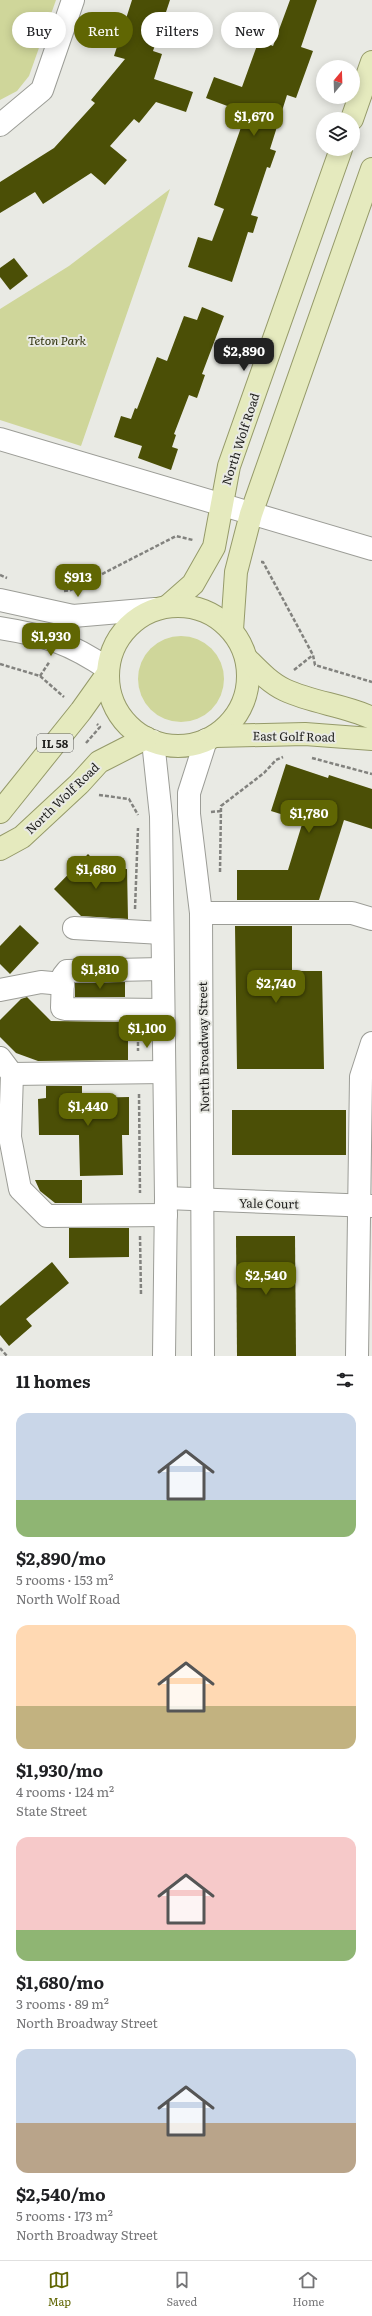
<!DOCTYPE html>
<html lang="en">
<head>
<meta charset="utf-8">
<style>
	:root { --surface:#fff; --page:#f6f6f6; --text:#202124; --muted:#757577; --line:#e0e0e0; --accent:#606603 }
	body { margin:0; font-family:Literata,serif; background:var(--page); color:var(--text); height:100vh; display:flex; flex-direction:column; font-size:15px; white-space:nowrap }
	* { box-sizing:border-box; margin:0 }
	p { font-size:13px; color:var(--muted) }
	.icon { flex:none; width:22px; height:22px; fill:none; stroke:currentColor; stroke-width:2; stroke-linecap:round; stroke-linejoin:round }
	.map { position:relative; height:1356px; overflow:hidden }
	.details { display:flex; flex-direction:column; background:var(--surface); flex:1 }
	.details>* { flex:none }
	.guide { position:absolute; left:12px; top:12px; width:348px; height:36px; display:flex; gap:8px }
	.needle { width:26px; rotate:19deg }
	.buttons { position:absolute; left:316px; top:60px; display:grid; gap:8px }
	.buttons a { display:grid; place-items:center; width:44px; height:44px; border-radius:50%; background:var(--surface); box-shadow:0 2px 10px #0003; font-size:20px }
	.price { position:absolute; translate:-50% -34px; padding:0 9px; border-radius:8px; background:var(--accent); color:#fff; font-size:13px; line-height:26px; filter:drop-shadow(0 1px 2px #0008) }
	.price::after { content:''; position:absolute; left:50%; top:24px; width:12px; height:9px; margin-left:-6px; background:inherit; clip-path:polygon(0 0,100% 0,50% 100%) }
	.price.on { background:#222; color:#fff }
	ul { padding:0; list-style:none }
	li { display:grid; align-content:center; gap:8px; height:212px; padding:0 16px }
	li span { display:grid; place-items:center; height:124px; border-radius:12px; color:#555 }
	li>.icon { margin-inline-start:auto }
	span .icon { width:72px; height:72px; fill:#fffc; stroke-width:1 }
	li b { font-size:17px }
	h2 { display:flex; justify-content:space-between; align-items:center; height:48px; padding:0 16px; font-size:17px }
	.tag { padding:0 14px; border-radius:18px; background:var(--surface); box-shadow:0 2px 10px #0003; font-size:14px; line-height:36px }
	.tag.on { background:var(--accent); color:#fff }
	.tabs { display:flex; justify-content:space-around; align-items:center; height:56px; border-top:1px solid var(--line); background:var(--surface); font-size:11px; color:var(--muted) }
	.tabs a { display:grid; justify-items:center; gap:2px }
	.tabs .on { color:var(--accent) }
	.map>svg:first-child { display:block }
	.green { fill:#cfd69a }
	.building { fill:#4b4f06 }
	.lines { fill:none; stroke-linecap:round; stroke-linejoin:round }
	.minor-casing { stroke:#9c9d97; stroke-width:24 }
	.major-casing { stroke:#959a69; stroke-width:24 }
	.path { stroke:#82827e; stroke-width:2.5; stroke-dasharray:4 2; stroke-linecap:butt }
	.minor { stroke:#fff; stroke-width:22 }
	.major { stroke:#e5eabe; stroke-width:22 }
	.labels { text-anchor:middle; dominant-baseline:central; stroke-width:4; stroke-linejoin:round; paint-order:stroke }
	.shield { fill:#e9eae4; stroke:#5c5c59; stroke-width:1 }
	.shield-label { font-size:11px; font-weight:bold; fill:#1f1f1d }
	.park-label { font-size:12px; font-style:italic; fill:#30330d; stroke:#e9eae4 }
	.street-label { font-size:12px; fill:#1f1f1d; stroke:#e9eae4 }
</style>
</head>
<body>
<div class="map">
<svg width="372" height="1356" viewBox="0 0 372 1356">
	<rect width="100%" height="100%" fill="#e9eae4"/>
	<g class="green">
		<path d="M0 0H56L29 76 17 91 0 100Z"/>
		<path d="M170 189 81 446 0 420V309L69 266Z"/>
		<circle cx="181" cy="679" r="43"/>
	</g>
	<g class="building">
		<path d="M132 0H170L153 51 162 54 154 79 193 92 186 112 156 102 139 123 134 119 110 146 127 160 105 185 91 173 43 204 35 192 0 213V182L54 148 95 103 91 100 125 59 114 56Z"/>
		<path d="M290 0H317L301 47 313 51 296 98 287 95 270 149 276 151 270 168 267 167 251 215 258 217 253 233 248 232 232 282 188 267 198 237 212 241 224 209 214 205 246 113 206 98 214 77 242 87 259 40 273 46Z"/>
		<path d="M14 258 28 276 10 290 0 277V268Z"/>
		<path d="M202 307 224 316 202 374 205 375 197 398 189 395 174 434 176 435 172 447 178 449 171 470 138 458 142 446 114 437 121 416 131 419 135 408 137 409 157 357 167 361 184 316 197 320Z"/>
		<path d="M286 764 328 778 329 775 372 789V829L344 820 319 900H237V870H288L303 821 271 811Z"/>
		<path d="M88 854 100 866 110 869H127L128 919 81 916 54 889Z"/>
		<path d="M20 925 39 943 10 974 0 964V946Z"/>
		<path d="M235 926H292V971H322L324 1069H237Z"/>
		<path d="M125 982V997H75V983Z"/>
		<path d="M27 997 51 1021 128 1022V1060L38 1061 16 1053 0 1037V1020L21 999Z"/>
		<path d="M46 1086H82V1098L129 1097V1135H122L123 1175 80 1176 79 1135H39L38 1099 46 1098Z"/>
		<rect x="232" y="1110" width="114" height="45"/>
		<path d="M35 1180H82V1203H55L40 1191Z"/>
		<path d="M69 1228H129V1257L69 1258Z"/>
		<path d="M236 1236H295L296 1356H237Z"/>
		<path d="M52 1262 69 1283 26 1319 32 1326 9 1346 0 1335V1306Z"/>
	</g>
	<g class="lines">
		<defs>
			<g id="minor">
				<path d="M0 125 42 90 73 0"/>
				<path d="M0 439 372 549"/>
				<path d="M0 600 73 616 155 609"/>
				<path d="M0 628C45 635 70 643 108 669"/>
				<path d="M153 741 161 816 166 1198 164 1356"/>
				<path d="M201 913H352L372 919"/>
				<path d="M74 928 162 933"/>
				<path d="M162 969 67 971 63 976 62 1008 66 1009 163 1010"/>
				<path d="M0 990 41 982 63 984"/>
				<path d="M0 1058 12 1074 10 1137 20 1189 47 1216 166 1215"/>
				<path d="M12 1074 164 1072"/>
				<path d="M166 1198 372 1206"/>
				<path d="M203 1356 201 913 189 814V793L206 740"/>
				<path d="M357 1356 361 1077 372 1043"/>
			</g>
			<g id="major">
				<path d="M352 119 372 62"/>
				<path d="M168 606 193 584 214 547 229 466 341 149"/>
				<circle cx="178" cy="676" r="70"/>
				<path d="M232 630 236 572 251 514 372 169"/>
				<path d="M247 659C258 670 270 683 285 690 313 703 344 705 372 718"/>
				<path d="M215 736 305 734 372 739"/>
				<path d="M0 812 81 711 108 673"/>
				<path d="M0 849 22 837 79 784 99 762 146 738"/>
			</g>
		</defs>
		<use href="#minor" class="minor-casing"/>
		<use href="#major" class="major-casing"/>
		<g class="path">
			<path d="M261 562H263L313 655 315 665 372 682"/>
			<path d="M0 575 7 578"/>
			<path d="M64 591 71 590 176 536 193 540"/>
			<path d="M0 664 40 676 64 697"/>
			<path d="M294 670 313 655"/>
			<path d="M40 676 50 661"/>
			<path d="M86 743 100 727 97 724"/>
			<path d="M312 758 372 774"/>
			<path d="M99 795 129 799 138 815"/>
			<path d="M211 812 221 811"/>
			<path d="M220 872 221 806 264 773 276 760 283 757"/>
			<path d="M135 909 138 828"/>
			<path d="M138 1030V1051"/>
			<path d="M139 1094 140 1193"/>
			<path d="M140 1236 141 1295"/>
			<path d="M0 1348 7 1356"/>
		</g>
		<use href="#minor" class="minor"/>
		<use href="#major" class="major"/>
	</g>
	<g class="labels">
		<rect class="shield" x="37" y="734" width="36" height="18" rx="3"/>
		<g class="shield-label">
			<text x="55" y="743">IL 58</text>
		</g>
		<g class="park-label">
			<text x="57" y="340">Teton Park</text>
		</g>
		<g class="street-label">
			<text transform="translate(240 439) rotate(-72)">North Wolf Road</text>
			<text transform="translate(294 736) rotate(1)">East Golf Road</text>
			<text transform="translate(62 798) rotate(-44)">North Wolf Road</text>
			<text transform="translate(203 1047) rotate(-91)">North Broadway Street</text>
			<text transform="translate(269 1203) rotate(1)">Yale Court</text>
		</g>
	</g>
</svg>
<div class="buttons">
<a><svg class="needle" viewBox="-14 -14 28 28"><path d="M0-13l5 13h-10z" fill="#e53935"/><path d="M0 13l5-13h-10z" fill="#757577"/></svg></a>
<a><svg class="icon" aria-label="layers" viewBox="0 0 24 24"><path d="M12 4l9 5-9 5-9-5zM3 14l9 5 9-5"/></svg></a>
</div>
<b class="price" style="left:254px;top:137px">$1,670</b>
<b class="price on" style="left:244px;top:372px">$2,890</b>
<b class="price" style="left:78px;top:598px">$913</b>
<b class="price" style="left:51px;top:657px">$1,930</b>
<b class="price" style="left:309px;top:834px">$1,780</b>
<b class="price" style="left:96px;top:890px">$1,680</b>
<b class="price" style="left:100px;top:990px">$1,810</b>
<b class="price" style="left:276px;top:1004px">$2,740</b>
<b class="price" style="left:147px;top:1049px">$1,100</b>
<b class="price" style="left:88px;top:1127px">$1,440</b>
<b class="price" style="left:266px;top:1296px">$2,540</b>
<div class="guide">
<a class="tag">Buy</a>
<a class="tag on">Rent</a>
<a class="tag">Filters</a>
<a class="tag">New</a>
</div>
</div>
<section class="details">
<h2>11 homes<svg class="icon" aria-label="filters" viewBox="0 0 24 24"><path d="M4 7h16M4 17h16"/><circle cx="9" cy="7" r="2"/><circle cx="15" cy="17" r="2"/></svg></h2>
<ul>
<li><span style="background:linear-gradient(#c9d6e8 70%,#8fb573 0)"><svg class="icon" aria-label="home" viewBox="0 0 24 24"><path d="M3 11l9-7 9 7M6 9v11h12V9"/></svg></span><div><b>$2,890/mo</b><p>5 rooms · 153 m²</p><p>North Wolf Road</p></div></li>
<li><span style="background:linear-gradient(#ffd9b3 65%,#c2b280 0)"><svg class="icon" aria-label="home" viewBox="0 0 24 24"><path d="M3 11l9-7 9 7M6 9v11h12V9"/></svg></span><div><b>$1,930/mo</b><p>4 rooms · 124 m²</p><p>State Street</p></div></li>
<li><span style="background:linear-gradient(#f6c9c9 75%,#8fb573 0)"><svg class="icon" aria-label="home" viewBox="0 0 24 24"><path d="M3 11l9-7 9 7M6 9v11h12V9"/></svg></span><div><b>$1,680/mo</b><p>3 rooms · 89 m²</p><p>North Broadway Street</p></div></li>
<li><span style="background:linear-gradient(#c9d6e8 60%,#b9a48a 0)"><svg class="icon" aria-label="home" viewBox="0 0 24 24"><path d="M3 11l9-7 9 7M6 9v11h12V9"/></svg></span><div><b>$2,540/mo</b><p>5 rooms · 173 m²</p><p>North Broadway Street</p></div></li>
</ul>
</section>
<nav class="tabs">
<a class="on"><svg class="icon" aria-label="map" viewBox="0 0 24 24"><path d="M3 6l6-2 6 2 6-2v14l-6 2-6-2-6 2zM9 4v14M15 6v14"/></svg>Map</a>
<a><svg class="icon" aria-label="saved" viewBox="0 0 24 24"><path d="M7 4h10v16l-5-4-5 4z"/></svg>Saved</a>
<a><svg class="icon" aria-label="home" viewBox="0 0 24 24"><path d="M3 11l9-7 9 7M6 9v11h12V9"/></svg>Home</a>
</nav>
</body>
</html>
